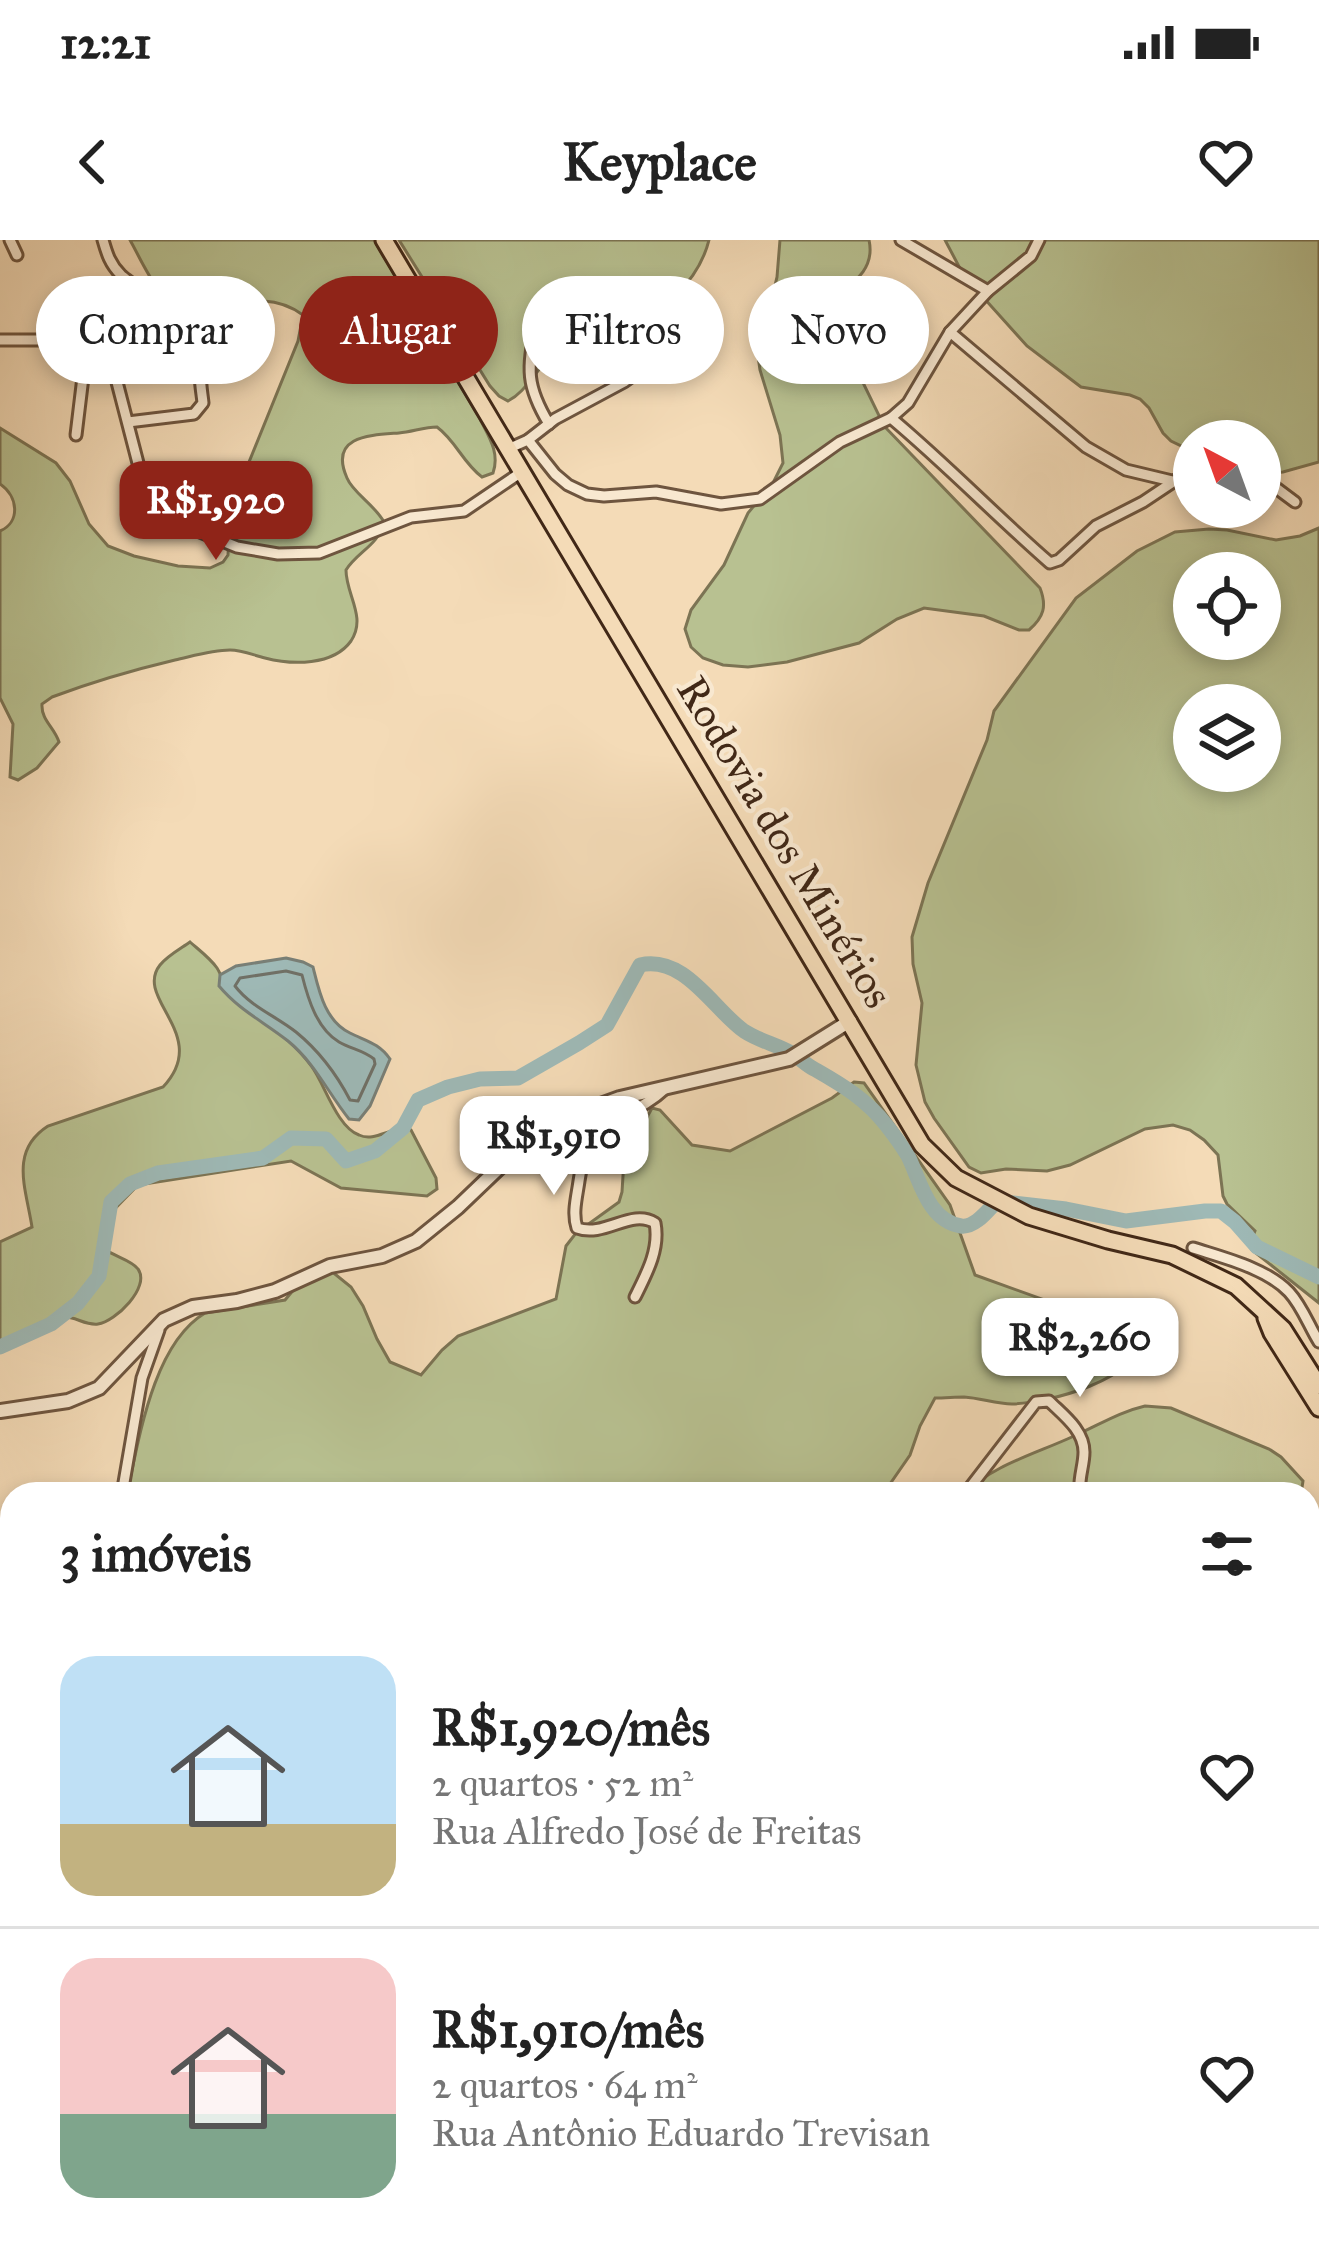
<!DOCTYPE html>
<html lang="pt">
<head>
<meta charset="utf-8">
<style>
	:root { --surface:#fff; --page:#f2f2f2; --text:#222; --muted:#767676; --line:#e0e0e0; --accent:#8f2418 }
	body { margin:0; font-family:"IM FELL Great Primer",serif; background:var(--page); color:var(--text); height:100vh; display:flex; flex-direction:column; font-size:45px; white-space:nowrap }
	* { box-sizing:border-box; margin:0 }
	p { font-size:39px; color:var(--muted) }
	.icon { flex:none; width:66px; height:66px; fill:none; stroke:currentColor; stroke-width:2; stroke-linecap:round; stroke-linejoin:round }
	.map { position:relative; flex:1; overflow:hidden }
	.drawer { position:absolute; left:0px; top:1242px; width:1320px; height:771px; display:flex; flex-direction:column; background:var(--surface); border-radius:36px 36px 0 0; box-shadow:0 6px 18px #0003 }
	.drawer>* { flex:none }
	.top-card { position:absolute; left:36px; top:36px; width:1248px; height:108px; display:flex; gap:24px }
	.needle { width:78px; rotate:319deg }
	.fabs { position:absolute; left:1173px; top:180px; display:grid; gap:24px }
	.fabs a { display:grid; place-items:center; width:108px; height:108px; border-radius:50%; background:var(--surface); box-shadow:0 6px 18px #0003; font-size:60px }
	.price { position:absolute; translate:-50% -102px; padding:0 27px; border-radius:24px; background:#fff; color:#222; font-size:39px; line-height:78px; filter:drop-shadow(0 3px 6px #0008) }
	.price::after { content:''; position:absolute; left:50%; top:72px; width:36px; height:27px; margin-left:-18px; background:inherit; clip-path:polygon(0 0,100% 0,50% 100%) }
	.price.on { background:var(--accent); color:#fff }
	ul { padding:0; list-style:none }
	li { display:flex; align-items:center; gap:36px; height:300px; padding:0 60px }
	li+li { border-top:3px solid var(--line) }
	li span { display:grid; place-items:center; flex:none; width:336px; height:240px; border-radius:36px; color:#555 }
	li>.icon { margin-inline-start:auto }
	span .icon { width:144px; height:144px; fill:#fffc; stroke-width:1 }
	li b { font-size:51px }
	h2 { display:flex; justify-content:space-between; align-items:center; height:144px; padding:0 60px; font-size:51px }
	.pill { padding:0 42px; border-radius:54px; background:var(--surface); box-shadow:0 6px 18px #0003; font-size:42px; line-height:108px }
	.pill.on { background:var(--accent); color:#fff }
	.status { display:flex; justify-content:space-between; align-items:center; height:84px; padding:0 60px; background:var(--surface); direction:ltr }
	.status svg { height:33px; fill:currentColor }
	header { display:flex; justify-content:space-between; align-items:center; height:156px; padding:0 60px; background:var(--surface); font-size:54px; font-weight:700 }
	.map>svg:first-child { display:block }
	.green { fill:#b8c191; stroke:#7c7454; stroke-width:3; fill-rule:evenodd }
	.water { fill:#9eb9b6; stroke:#797f76; stroke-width:3 }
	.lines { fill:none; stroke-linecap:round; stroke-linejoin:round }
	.shore { stroke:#707066; stroke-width:3 }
	.river { stroke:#9eb9b6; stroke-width:15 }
	.minor-casing { stroke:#6e553f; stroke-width:15 }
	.tertiary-casing { stroke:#6e553f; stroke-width:18 }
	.primary-casing { stroke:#412817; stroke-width:21 }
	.minor { stroke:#f8e8d0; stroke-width:9 }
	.tertiary { stroke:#f8e8d0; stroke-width:12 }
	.primary { stroke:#f4dbb7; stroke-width:15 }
	.labels { text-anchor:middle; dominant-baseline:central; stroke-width:9; stroke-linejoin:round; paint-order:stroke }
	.street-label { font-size:42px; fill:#412817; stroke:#f8e8d0 }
</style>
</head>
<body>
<div class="status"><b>12:21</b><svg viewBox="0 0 49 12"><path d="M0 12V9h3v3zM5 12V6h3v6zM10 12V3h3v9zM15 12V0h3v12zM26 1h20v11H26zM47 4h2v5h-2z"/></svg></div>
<header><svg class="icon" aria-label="back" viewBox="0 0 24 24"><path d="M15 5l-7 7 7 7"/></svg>Keyplace<svg class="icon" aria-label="heart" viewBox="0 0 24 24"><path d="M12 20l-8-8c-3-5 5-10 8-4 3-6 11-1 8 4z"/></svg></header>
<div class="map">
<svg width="1319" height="2012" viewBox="0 0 1319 2012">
	<rect width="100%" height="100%" fill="#f4dbb7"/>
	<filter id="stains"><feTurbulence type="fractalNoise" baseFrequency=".00167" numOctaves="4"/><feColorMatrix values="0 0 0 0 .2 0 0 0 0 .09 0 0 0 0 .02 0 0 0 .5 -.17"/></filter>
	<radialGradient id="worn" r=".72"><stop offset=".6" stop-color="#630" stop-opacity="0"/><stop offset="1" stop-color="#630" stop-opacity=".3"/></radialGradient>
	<g class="green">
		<path d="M130 0H374L480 179C489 197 500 213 493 233L482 237C463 223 456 201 437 187 424 187 412 192 399 193 372 195 328 195 347 238 353 253 374 264 384 282 379 305 357 312 346 330 346 355 367 377 351 401 333 426 292 425 265 418 253 415 242 410 230 410 212 410 193 416 175 420 133 430 92 442 52 457L42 464C41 480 54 487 59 502L37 528 18 540 10 537 13 484 0 458V291C21 282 18 256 0 244V188L56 223 70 241 89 284 108 306 134 316 178 326 210 328 223 322 228 315 230 269 298 101 303 75C248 35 199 98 159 50 147 35 139 16 130 0Z"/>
		<path d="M399 0H709C699 41 659 78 619 94 598 103 575 102 556 114 536 126 528 151 508 161L499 156 490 146Z"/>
		<path d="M780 0H869C876 32 849 45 827 64L822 70V80L826 89 855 126 884 186 1040 348C1047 366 1044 377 1029 390H1019L984 376 924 368 897 379 859 403 787 422 748 427 723 425 703 418 691 407 685 389 691 370 724 325 748 273 773 243 783 223 780 195 760 130 758 116 777 37Z"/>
		<path d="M945 0H1319V222L1283 232 1260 234V201H1194V212L1171 201 1163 193 1149 168 1140 159 1130 155 1081 147 1027 106 964 36Z"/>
		<path d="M1319 288V1063L1252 1010 1251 1001 1255 991 1227 964 1223 956 1218 915 1204 900 1190 890 1173 885 1145 889 1070 925 1047 931 1006 929 981 933 969 927 934 878 925 862 916 825 922 763 913 724 912 697 928 643 987 500 994 471 1076 358 1137 311 1175 292 1209 289 1227 290 1276 300 1300 296ZM1194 333H1260V399H1194ZM1194 465H1260V531H1194Z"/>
		<path d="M190 702C199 710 210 718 217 728 222 736 224 745 230 752 257 778 290 796 312 827 325 845 337 887 359 895 376 903 393 884 411 890L436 938 437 949 427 956 341 948 291 921 138 945 103 981 106 1010C114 1016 133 1021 138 1029 151 1047 115 1082 98 1084 85 1086 74 1075 61 1077 41 1079 18 1096 0 1105V1002L32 987C26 948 9 911 48 886L163 847C212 795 133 759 160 725 167 716 180 709 190 702Z"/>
		<path d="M854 842 864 843 950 965 975 1035 1086 1075 1129 1084 1141 1097C1140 1140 1048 1163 1012 1164 996 1164 981 1158 964 1157 955 1157 945 1158 935 1158L920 1186 910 1215 883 1254H127C139 1199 153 1104 205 1073L285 1060 305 1036 330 1030 351 1047 363 1066 377 1099 390 1122 421 1135 442 1110 458 1096 556 1059 566 1006 576 993 619 962 622 952 624 920 652 868 660 870 692 905 730 911 832 858Z"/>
		<path d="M1145 1166 1171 1168 1269 1209 1281 1217 1303 1241 1301 1254H1198L1191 1249 1189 1254H964C992 1225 1038 1213 1074 1196 1099 1185 1119 1172 1145 1166Z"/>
		<path d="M12 1364V2001H406L421 2012H0V1368Z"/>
		<path d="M1319 1592V2012H1228L1218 2001H1308V1602Z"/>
	</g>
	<path class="water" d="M286 718 303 722 313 727C319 751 325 781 350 793 366 801 379 803 390 819L370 866 359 880 349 879C328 853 315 823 288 801 264 782 239 770 219 746L220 735 236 726Z"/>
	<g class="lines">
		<path class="shore" d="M286 731 302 735C308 759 317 789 339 802 351 809 363 810 374 819L375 824 358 861 350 860C337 835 318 810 296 792 276 776 251 767 235 746L240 738Z"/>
		<path class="river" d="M0 1107 51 1084 78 1063 99 1036 111 962 130 944 158 933 263 918 291 898 326 899 346 921 375 911 403 888 418 860 448 847 480 839 518 838 579 803 607 785 640 725C685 715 713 769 744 791 759 801 778 805 793 814 801 819 807 826 816 830 844 846 867 860 887 886 894 895 902 906 908 916 920 940 928 981 961 986 975 988 988 970 997 961L1066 969 1126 981 1205 971H1221L1235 982 1257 1007 1319 1037"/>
		<defs>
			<g id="minor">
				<path d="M10 0 17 15"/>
				<path d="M901 0 988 51"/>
				<path d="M536 86C527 129 526 146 549 184"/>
				<path d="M950 92 1086 207 1126 230 1172 241"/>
				<path d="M0 100H84L96 102 111 119 139 227 161 269 173 281 237 307 278 314 319 313 411 277 464 271 523 231"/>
				<path d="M88 101C104 92 151 73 135 47 133 44 124 38 121 35 110 24 107 14 103 0"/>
				<path d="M891 178C946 224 996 276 1050 323L1059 320 1096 286 1143 262 1194 228"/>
				<path d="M128 182 194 174 203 163C202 152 198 134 202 123 209 103 230 95 249 97"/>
				<path d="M76 195 83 137 84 100"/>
				<path d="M528 200 555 179 624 142 675 105 685 73"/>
				<path d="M510 208 528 200 555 234 568 245 587 254 604 256 656 252 721 264 760 259 840 202 891 178 908 163 950 92 988 51 1031 16 1039 0"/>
				<path d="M1260 236 1295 262"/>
				<path d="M1193 1008C1224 1018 1266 1028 1289 1052 1302 1066 1309 1086 1319 1102"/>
				<path d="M635 1057C647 1033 660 1009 655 983 631 968 605 998 577 988 572 973 577 956 579 941 589 873 625 886 666 848"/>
				<path d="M122 1254 142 1138 159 1090"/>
				<path d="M965 1254 1036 1162 1049 1161C1063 1175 1084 1190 1084 1212 1084 1226 1078 1239 1080 1254"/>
				<path d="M1308 1411 1319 1407"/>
				<path d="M0 1435 12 1414"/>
				<path d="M1308 1540 1319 1532"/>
				<path d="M1308 1747 1319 1744"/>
				<path d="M478 2001 524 2012"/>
				<path d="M673 2001 682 2012"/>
				<path d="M976 2001 984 2012"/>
				<path d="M1207 2001 1218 2012"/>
				<path d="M624 2012 631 2001"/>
				<path d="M931 2012 948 2001"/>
				<path d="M1107 2012 1122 2001"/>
			</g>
			<path id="tertiary" d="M0 1171 68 1161 99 1148 164 1080 193 1067 237 1061 275 1051 330 1026 382 1016 416 1001 458 967 526 902 568 877 620 858 789 819 850 781"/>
			<g id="primary">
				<path d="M384 0 922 905 956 938 1029 976 1108 1000 1172 1015 1236 1046 1283 1089 1319 1146"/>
				<path d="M1266 1078 1272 1093 1319 1168"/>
			</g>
		</defs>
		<use href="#minor" class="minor-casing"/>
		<use href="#tertiary" class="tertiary-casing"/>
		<use href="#primary" class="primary-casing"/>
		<use href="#minor" class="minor"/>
		<use href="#tertiary" class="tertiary"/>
		<use href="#primary" class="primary"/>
	</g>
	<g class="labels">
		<g class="street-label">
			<text transform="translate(785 602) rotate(59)">Rodovia dos Minérios</text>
		</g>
	</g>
	<rect width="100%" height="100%" filter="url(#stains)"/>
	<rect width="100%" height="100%" fill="url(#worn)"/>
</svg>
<div class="fabs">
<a><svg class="needle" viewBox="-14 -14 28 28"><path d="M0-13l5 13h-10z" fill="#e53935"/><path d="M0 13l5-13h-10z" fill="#767676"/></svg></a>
<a><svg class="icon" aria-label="locate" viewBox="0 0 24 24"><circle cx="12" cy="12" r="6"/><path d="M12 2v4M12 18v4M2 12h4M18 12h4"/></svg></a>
<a><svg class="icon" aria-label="layers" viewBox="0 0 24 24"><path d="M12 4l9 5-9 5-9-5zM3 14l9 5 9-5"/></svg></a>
</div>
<b class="price on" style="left:216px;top:323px">R$1,920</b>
<b class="price" style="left:554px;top:958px">R$1,910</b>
<b class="price" style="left:1080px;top:1160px">R$2,260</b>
<div class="top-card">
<a class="pill">Comprar</a>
<a class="pill on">Alugar</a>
<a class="pill">Filtros</a>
<a class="pill">Novo</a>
</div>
<section class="drawer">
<h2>3 imóveis<svg class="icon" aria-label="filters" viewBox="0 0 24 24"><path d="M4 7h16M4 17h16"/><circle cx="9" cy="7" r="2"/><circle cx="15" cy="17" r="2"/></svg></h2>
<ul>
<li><span style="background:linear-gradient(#bfe0f5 70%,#c2b280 0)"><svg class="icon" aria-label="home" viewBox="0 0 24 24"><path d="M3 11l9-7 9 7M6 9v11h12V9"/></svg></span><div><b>R$1,920/mês</b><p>2 quartos · 52 m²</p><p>Rua Alfredo José de Freitas</p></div><svg class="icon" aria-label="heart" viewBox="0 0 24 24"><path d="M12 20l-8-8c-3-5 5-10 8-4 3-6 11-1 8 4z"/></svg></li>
<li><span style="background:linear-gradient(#f6c9c9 65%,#7fa58c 0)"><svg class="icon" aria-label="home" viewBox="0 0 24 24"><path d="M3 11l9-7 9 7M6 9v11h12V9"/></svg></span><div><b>R$1,910/mês</b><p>2 quartos · 64 m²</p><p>Rua Antônio Eduardo Trevisan</p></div><svg class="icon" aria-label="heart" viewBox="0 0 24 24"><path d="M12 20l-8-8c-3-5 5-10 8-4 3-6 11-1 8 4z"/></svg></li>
</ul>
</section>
</div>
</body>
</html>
